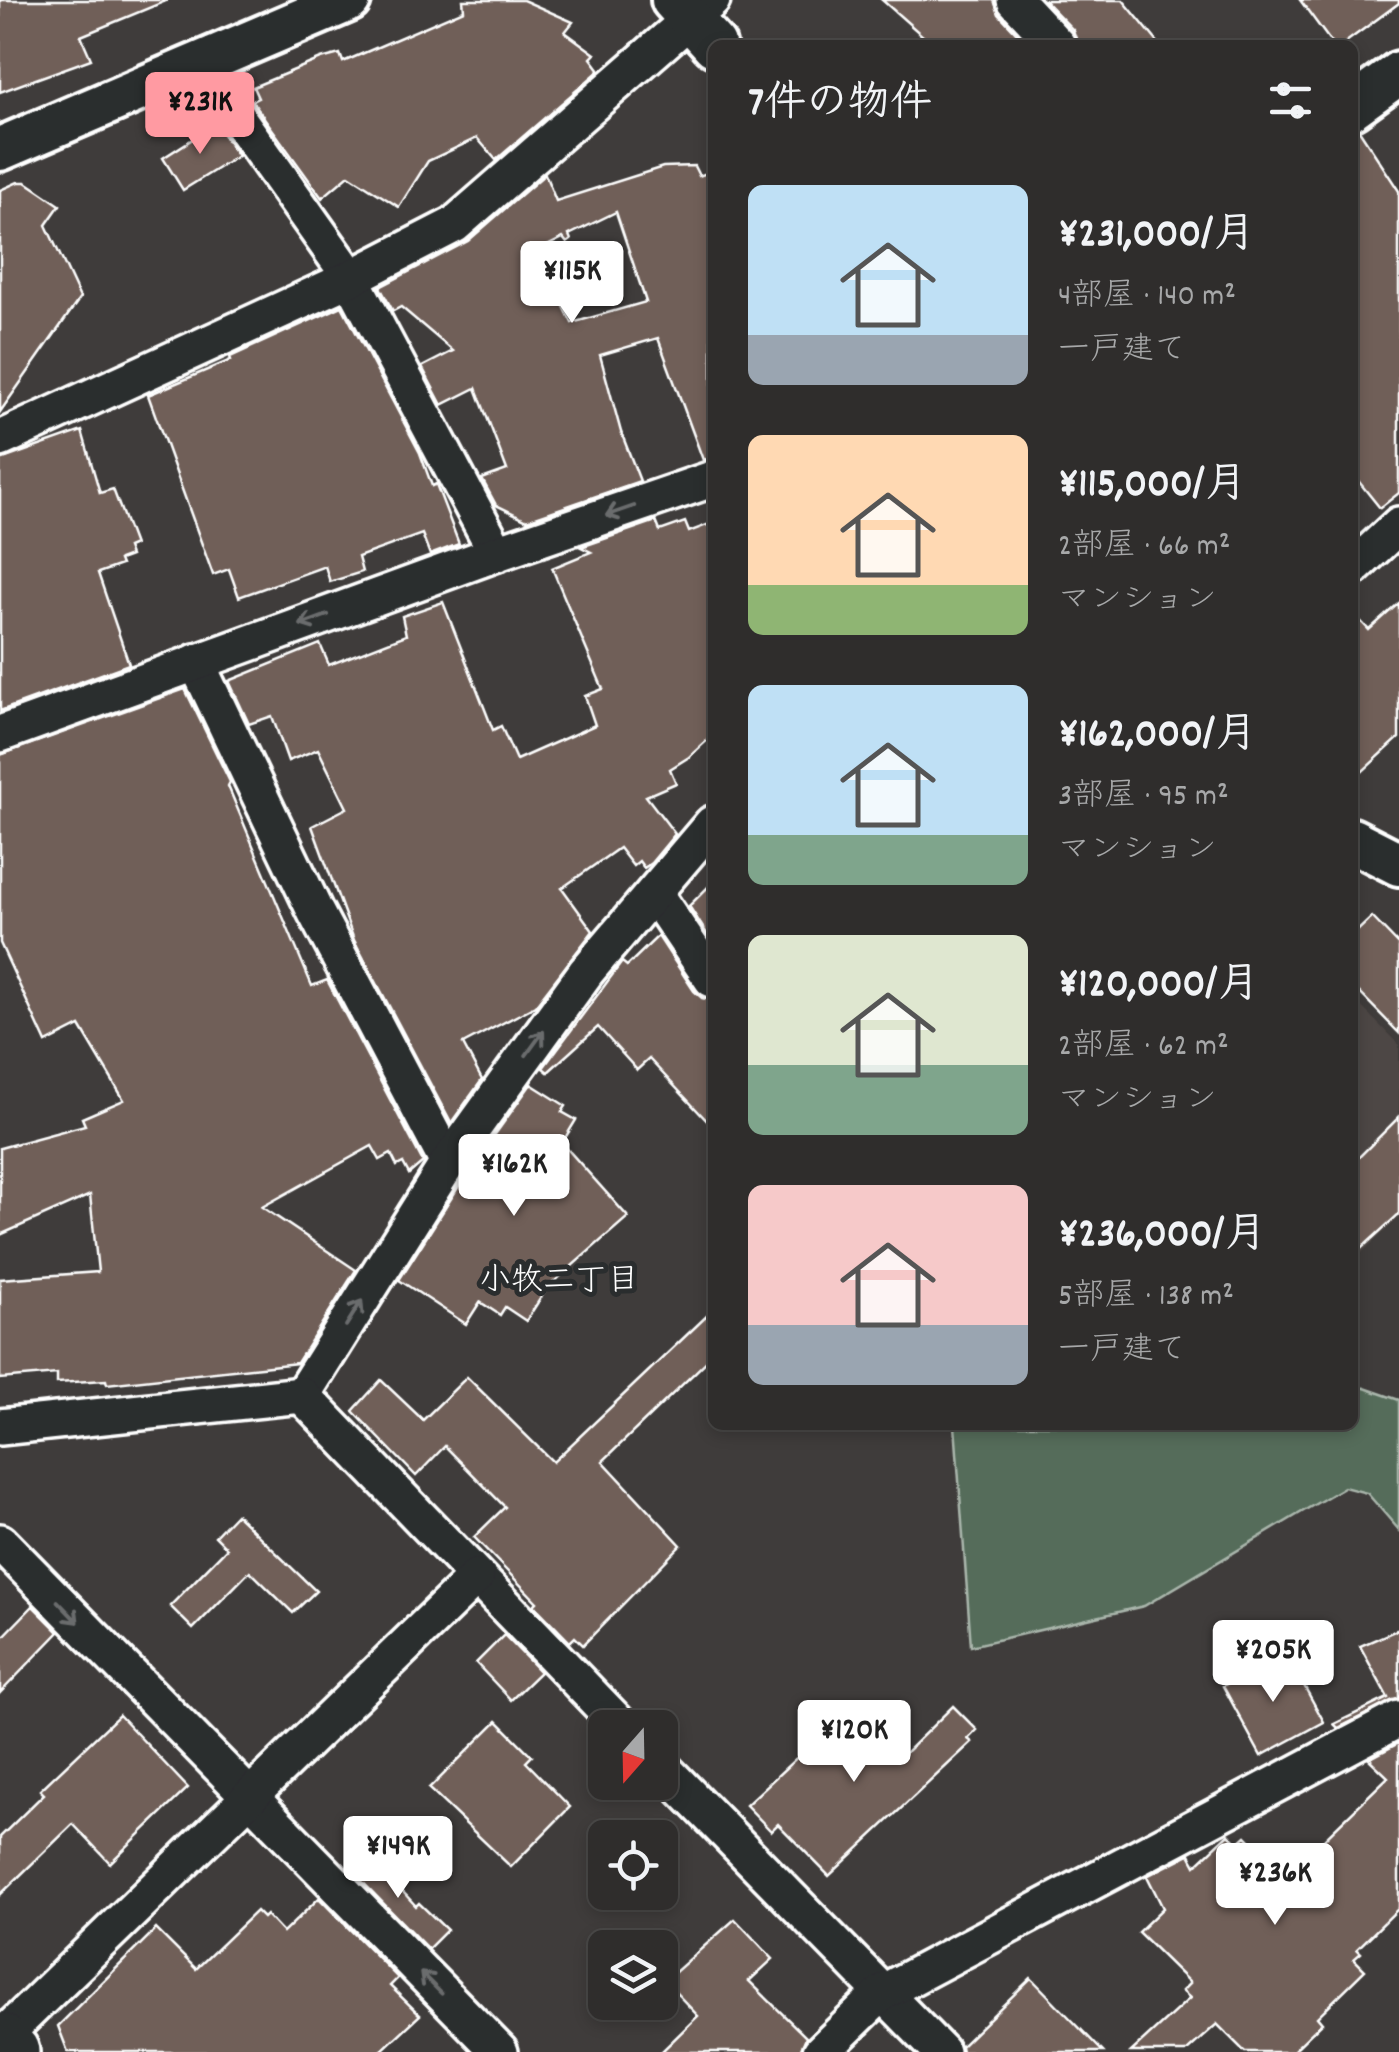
<!DOCTYPE html>
<html lang="ja">
<head>
<meta charset="utf-8">
<style>
	:root { --surface:#2f2d2c; --page:#3b3938; --text:#f1f3f6; --muted:#a7a8a9; --line:#4a4948; --accent:#ff9aa2 }
	body { margin:0; font-family:Dekko,"Klee One",sans-serif; background:var(--page); color:var(--text); height:100vh; display:flex; flex-direction:column; font-size:38px; white-space:nowrap }
	* { box-sizing:border-box; margin:0 }
	p { font-size:32px; color:var(--muted) }
	.icon { flex:none; width:55px; height:55px; fill:none; stroke:currentColor; stroke-width:2; stroke-linecap:round; stroke-linejoin:round }
	.map { position:relative; flex:1; overflow:hidden }
	.details { position:absolute; left:708px; top:40px; width:650px; height:1390px; display:flex; flex-direction:column; background:var(--surface); border-radius:15px; box-shadow:0 5px 15px #0003,0 0 0 2px var(--line) }
	.details>* { flex:none }
	.needle { width:65px; rotate:200deg }
	.buttons { position:absolute; left:588px; top:1710px; display:grid; gap:20px }
	.buttons a { display:grid; place-items:center; width:90px; height:90px; border-radius:15px; background:var(--surface); box-shadow:0 5px 15px #0003,0 0 0 2px var(--line); font-size:50px }
	.price { position:absolute; translate:-50% -85px; padding:0 22px; border-radius:10px; background:#fff; color:#222; font-size:32px; line-height:65px; filter:drop-shadow(0 2px 5px #0008) }
	.price::after { content:''; position:absolute; left:50%; top:60px; width:30px; height:22px; margin-left:-15px; background:inherit; clip-path:polygon(0 0,100% 0,50% 100%) }
	.price.selected { background:var(--accent); color:#111 }
	ul { padding:0; list-style:none }
	li { display:flex; align-items:center; gap:30px; height:250px; padding:0 40px }
	li span { display:grid; place-items:center; flex:none; width:280px; height:200px; border-radius:15px; color:#555 }
	li>.icon { margin-inline-start:auto }
	span .icon { width:120px; height:120px; fill:#fffc; stroke-width:1 }
	li b { font-size:42px }
	h2 { display:flex; justify-content:space-between; align-items:center; height:120px; padding:0 40px; font-size:42px }
	.map>svg:first-child { display:block }
	.built { fill:#4e4644 }
	.green { fill:#546c5a; stroke:#aab6ac; stroke-width:2.5 }
	.building { fill:#705f58; stroke:#fff; stroke-width:2.5; fill-rule:evenodd }
	.lines { fill:none; stroke-linecap:round; stroke-linejoin:round }
	.minor-casing { stroke:#fff; stroke-width:42 }
	.tertiary-casing { stroke:#fff; stroke-width:50 }
	.trunk-casing { stroke:#fff; stroke-width:62 }
	.minor { stroke:#2a2d2e; stroke-width:35 }
	.tertiary { stroke:#2a2d2e; stroke-width:42 }
	.trunk { stroke:#2a2d2e; stroke-width:55 }
	.oneway { stroke:#6a6c6d }
	.labels { text-anchor:middle; dominant-baseline:central; stroke-width:10; stroke-linejoin:round; paint-order:stroke }
	.neighbourhood-label { font-size:32px; fill:#fff; stroke:#2a2d2e }
</style>
</head>
<body>
<div class="map">
<svg width="1399" height="2052" viewBox="0 0 1399 2052">
	<rect width="100%" height="100%" fill="#3f3c3b"/>
	<filter id="ink" filterUnits="userSpaceOnUse"><feTurbulence type="fractalNoise" baseFrequency=".01" numOctaves="2"/><feDisplacementMap in="SourceGraphic" scale="20" xChannelSelector="R" yChannelSelector="G"/><feConvolveMatrix kernelMatrix="1 2 1 2 8 2 1 2 1" color-interpolation-filters="sRGB"/></filter>
	<g filter="url(#ink)">
		<path class="built" d="M1353 998 1399 1045V1218L1353 1261Z"/>
		<path class="green" d="M1353 1384 1399 1400V1530L1367 1493 1344 1487 1144 1606 971 1646 955 1425H1352Z"/>
		<g class="building">
			<path d="M0 0H166V1L81 36 91 59 0 92Z"/>
			<path d="M463 0H523L573 22 565 32 595 54 591 58 600 70 496 160 477 138 428 161 399 207 349 175 322 198 252 101 258 98 253 87 321 59 340 54 343 62 464 10Z"/>
			<path d="M882 0H994L999 14 1028 45H933Z"/>
			<path d="M1044 0H1123L1160 45H1078L1073 30Z"/>
			<path d="M1300 0H1399V3L1342 45H1333Z"/>
			<path d="M216 124 238 156 183 190 163 158Z"/>
			<path d="M1359 130 1399 191V493L1380 508 1352 473V132Z"/>
			<path d="M694 166 699 176 712 171V458L703 460 658 338 600 355 621 432 640 481 527 520 496 505 482 479 507 470 476 388 442 405 422 367 453 351 401 307 393 311 380 287 468 241 545 174 556 201 663 167ZM616 212 646 302 572 323 537 251 563 238 567 243 571 240 569 235Z"/>
			<path d="M18 182H26L60 205 46 225 80 298 0 412V190Z"/>
			<path d="M342 306 420 453 432 486 436 484 459 544 430 555 422 534 358 557 362 572 330 582 325 566 239 597 229 569 213 575 148 395 231 360 230 357Z"/>
			<path d="M82 431 100 493 113 489 134 545 127 548 130 556 119 560 121 565 98 573 129 664 0 711V460Z"/>
			<path d="M656 521 660 531 685 522 689 532 712 523V736L689 757 670 769 676 783 646 796 675 834 651 863 644 868 639 861 633 866 619 848 562 888 593 931 535 1006 463 1044 482 1080 451 1123 354 940 312 826 347 808 318 749 288 761 272 716 249 724 229 681 320 644 329 665 406 635 402 616 443 602 493 730 501 726 516 760 595 725 585 696 603 689 552 568 591 552 581 547Z"/>
			<path d="M1399 603V738L1352 781V612L1369 630Z"/>
			<path d="M185 689 230 782 228 786 312 986 327 980 423 1162 409 1174 403 1163 397 1166 391 1154 380 1160 372 1146 262 1207 356 1270 297 1363 107 1384 106 1380 57 1383V1374L0 1379V1279L98 1272 90 1195 0 1235V1148L85 1125 82 1118 124 1100 80 1026 46 1043 0 943V755Z"/>
			<path d="M712 883V942L689 906Z"/>
			<path d="M1372 917 1399 945V1033L1352 985V936Z"/>
			<path d="M658 936 694 991 702 998 712 1000V1126L649 1059 637 1070 598 1027 548 1072 543 1068 622 962 627 966Z"/>
			<path d="M531 1084 566 1106 562 1112 576 1120 562 1143 628 1217 547 1288 526 1321 505 1307 500 1315 480 1302 466 1324 399 1280 466 1175Z"/>
			<path d="M1399 1117V1214L1352 1257V1164Z"/>
			<path d="M712 1311V1356L603 1461 681 1545 583 1645 575 1637 570 1642 534 1605 537 1602 474 1537 505 1507 445 1446 416 1476 353 1411 381 1380 423 1420 467 1377 553 1462Z"/>
			<path d="M236 1514 316 1591 293 1613 250 1571 193 1629 170 1606 227 1548 215 1536Z"/>
			<path d="M33 1606 59 1632 0 1693V1640Z"/>
			<path d="M1399 1629V1698L1338 1728 1334 1724 1388 1698 1360 1646Z"/>
			<path d="M504 1635 540 1672 511 1700 476 1663Z"/>
			<path d="M1282 1654 1293 1673 1296 1671 1324 1722 1261 1756 1223 1686Z"/>
			<path d="M953 1706 977 1730 968 1739 972 1742 829 1876 778 1824 771 1831 746 1805 850 1708 899 1759Z"/>
			<path d="M119 1715 188 1788 110 1863 73 1824 0 1895V1837L44 1794 40 1790Z"/>
			<path d="M497 1721 532 1756 526 1762 570 1807 511 1867 429 1789Z"/>
			<path d="M1399 1743V1908L1357 1949 1361 1953 1354 1959 1365 1970 1317 2017 1322 2023 1292 2052H1245L1217 2024 1186 2052H1131L1190 1998 1182 1991 1190 1983 1138 1932 1163 1908 1147 1876 1190 1854 1196 1865 1229 1834 1238 1843 1246 1836 1286 1876 1388 1777 1369 1759Z"/>
			<path d="M366 1852 416 1906 419 1903 447 1930 428 1949 349 1868Z"/>
			<path d="M319 1898 398 1978 390 1986 420 2015 380 2052H68L58 2026 156 1929 196 1969 256 1911 263 1918 266 1915 283 1933Z"/>
			<path d="M735 1919 773 1959 749 1981 806 2037 800 2052H661L698 2016 665 1981Z"/>
			<path d="M1031 1978 1103 2052H962L961 2046Z"/>
		</g>
		<g class="lines">
			<defs>
				<g id="minor">
					<path d="M1015 0 1057 45"/>
					<path d="M200 65 351 278 497 553"/>
					<path d="M0 439 351 278 454 225 712 0"/>
					<path d="M1352 569 1399 525"/>
					<path d="M196 662 315 911 448 1163"/>
					<path d="M0 734 497 553 712 479"/>
					<path d="M654 893 712 979"/>
					<path d="M302 1395 448 1163 586 972 712 824"/>
					<path d="M0 1427 302 1395 623 1728"/>
					<path d="M0 1542 500 2052"/>
					<path d="M660 1765 941 2052"/>
					<path d="M0 2039 476 1577"/>
					<path d="M821 2052 882 1993 1399 1719"/>
				</g>
				<g id="tertiary">
					<path d="M673 0 714 45"/>
					<path d="M1352 107 1399 73"/>
					<path d="M0 149 349 0"/>
					<path d="M1352 840 1399 864"/>
				</g>
				<path id="trunk" d="M0 2041 11 2052"/>
			</defs>
			<use href="#minor" class="minor-casing"/>
			<use href="#tertiary" class="tertiary-casing"/>
			<use href="#trunk" class="trunk-casing"/>
			<use href="#minor" class="minor"/>
			<use href="#tertiary" class="tertiary"/>
			<use href="#trunk" class="trunk"/>
		</g>
		<defs><path id="oneway-shaft" d="M-6 0H5M1.5-3L5.5 0L1.5 3" fill="none" stroke-width="1.6" stroke-linecap="round" stroke-linejoin="round" transform="scale(2.5)"/></defs>
		<g class="oneway">
			<use href="#oneway-shaft" transform="translate(620 511) rotate(161)"/>
			<use href="#oneway-shaft" transform="translate(314 620) rotate(160)"/>
			<use href="#oneway-shaft" transform="translate(535 1043) rotate(-54)"/>
			<use href="#oneway-shaft" transform="translate(354 1313) rotate(-58)"/>
			<use href="#oneway-shaft" transform="translate(68 1612) rotate(46)"/>
			<use href="#oneway-shaft" transform="translate(431 1983) rotate(-135)"/>
		</g>
	</g>
	<g class="labels">
		<g class="neighbourhood-label">
			<text x="559" y="1283">小牧二丁目</text>
		</g>
	</g>
</svg>
<div class="buttons">
<a><svg class="needle" viewBox="-14 -14 28 28"><path d="M0-13l5 13h-10z" fill="#e53935"/><path d="M0 13l5-13h-10z" fill="#a7a8a9"/></svg></a>
<a><svg class="icon" aria-label="locate" viewBox="0 0 24 24"><circle cx="12" cy="12" r="6"/><path d="M12 2v4M12 18v4M2 12h4M18 12h4"/></svg></a>
<a><svg class="icon" aria-label="layers" viewBox="0 0 24 24"><path d="M12 4l9 5-9 5-9-5zM3 14l9 5 9-5"/></svg></a>
</div>
<b class="price selected" style="left:200px;top:157px">¥231K</b>
<b class="price" style="left:572px;top:326px">¥115K</b>
<b class="price" style="left:514px;top:1219px">¥162K</b>
<b class="price" style="left:1273px;top:1705px">¥205K</b>
<b class="price" style="left:854px;top:1785px">¥120K</b>
<b class="price" style="left:398px;top:1901px">¥149K</b>
<b class="price" style="left:1275px;top:1928px">¥236K</b>
<section class="details">
<h2>7件の物件<svg class="icon" aria-label="filters" viewBox="0 0 24 24"><path d="M4 7h16M4 17h16"/><circle cx="9" cy="7" r="2"/><circle cx="15" cy="17" r="2"/></svg></h2>
<ul>
<li><span style="background:linear-gradient(#bfe0f5 75%,#9aa5b1 0)"><svg class="icon" aria-label="home" viewBox="0 0 24 24"><path d="M3 11l9-7 9 7M6 9v11h12V9"/></svg></span><div><b>¥231,000/月</b><p>4部屋 · 140 m²</p><p>一戸建て</p></div></li>
<li><span style="background:linear-gradient(#ffd9b3 75%,#8fb573 0)"><svg class="icon" aria-label="home" viewBox="0 0 24 24"><path d="M3 11l9-7 9 7M6 9v11h12V9"/></svg></span><div><b>¥115,000/月</b><p>2部屋 · 66 m²</p><p>マンション</p></div></li>
<li><span style="background:linear-gradient(#bfe0f5 75%,#7fa58c 0)"><svg class="icon" aria-label="home" viewBox="0 0 24 24"><path d="M3 11l9-7 9 7M6 9v11h12V9"/></svg></span><div><b>¥162,000/月</b><p>3部屋 · 95 m²</p><p>マンション</p></div></li>
<li><span style="background:linear-gradient(#dfe7d0 65%,#7fa58c 0)"><svg class="icon" aria-label="home" viewBox="0 0 24 24"><path d="M3 11l9-7 9 7M6 9v11h12V9"/></svg></span><div><b>¥120,000/月</b><p>2部屋 · 62 m²</p><p>マンション</p></div></li>
<li><span style="background:linear-gradient(#f6c9c9 70%,#9aa5b1 0)"><svg class="icon" aria-label="home" viewBox="0 0 24 24"><path d="M3 11l9-7 9 7M6 9v11h12V9"/></svg></span><div><b>¥236,000/月</b><p>5部屋 · 138 m²</p><p>一戸建て</p></div></li>
</ul>
</section>
</div>
</body>
</html>
